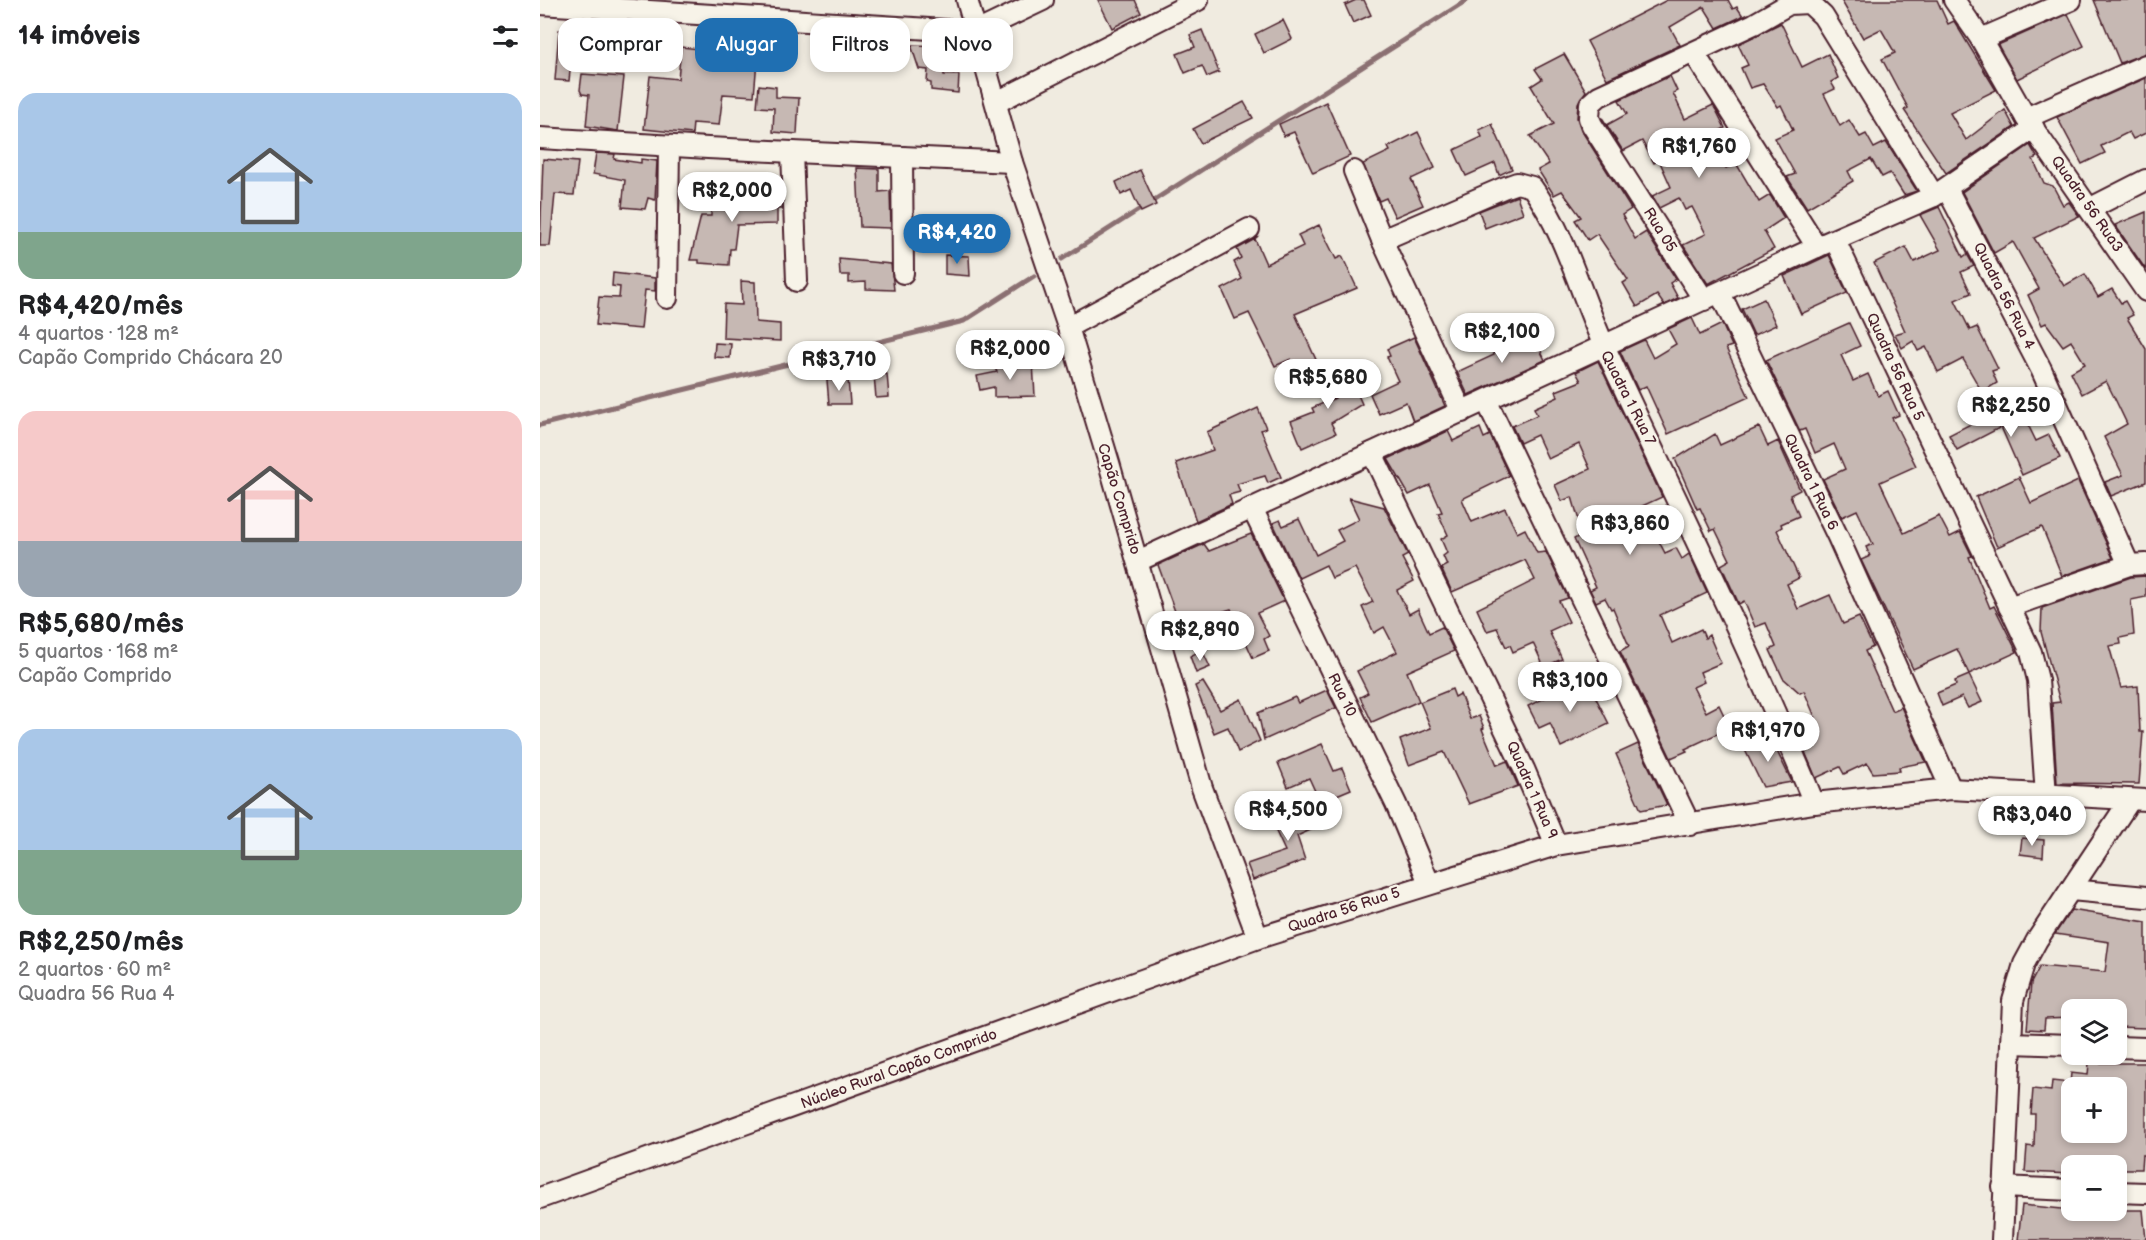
<!DOCTYPE html>
<html lang="pt">
<head>
<meta charset="utf-8">
<style>
	:root { --surface:#fff; --page:#f2f2f2; --text:#202124; --muted:#757577; --accent:#1f6fb2 }
	body { margin:0; font-family:"Balsamiq Sans",sans-serif; background:var(--page); color:var(--text); height:100vh; display:flex; flex-direction:column; font-size:22px; white-space:nowrap }
	* { box-sizing:border-box; margin:0 }
	p { font-size:20px; color:var(--muted) }
	.icon { flex:none; width:33px; height:33px; fill:none; stroke:currentColor; stroke-width:2; stroke-linecap:round; stroke-linejoin:round }
	.map { position:relative; flex:1; overflow:hidden }
	.sheet { display:flex; flex-direction:column; background:var(--surface); width:540px }
	.sheet>* { flex:none }
	.banner { position:absolute; left:18px; top:18px; width:570px; height:54px; display:flex; gap:12px }
	.buttons { position:absolute; left:1521px; top:999px; display:grid; gap:12px }
	.buttons a { display:grid; place-items:center; width:66px; height:66px; border-radius:12px; background:var(--surface); box-shadow:0 3px 9px #0003; font-size:30px }
	.price { position:absolute; translate:-50% -51px; padding:0 14px; border-radius:21px; background:#fff; color:#222; font-size:20px; line-height:39px; filter:drop-shadow(0 2px 3px #0008) }
	.price::after { content:''; position:absolute; left:50%; top:36px; width:18px; height:14px; margin-left:-9px; background:inherit; clip-path:polygon(0 0,100% 0,50% 100%) }
	.price.selected { background:var(--accent); color:#fff }
	ul { padding:0; list-style:none }
	li { display:grid; align-content:center; gap:12px; height:318px; padding:0 18px }
	li span { display:grid; place-items:center; height:186px; border-radius:18px; color:#555 }
	li>.icon { margin-inline-start:auto }
	span .icon { width:108px; height:108px; fill:#fffc; stroke-width:1 }
	li b { font-size:26px }
	h2 { display:flex; justify-content:space-between; align-items:center; height:72px; padding:0 18px; font-size:26px }
	.pill { padding:0 21px; border-radius:18px; background:var(--surface); box-shadow:0 3px 9px #0003; font-size:21px; line-height:54px }
	.pill.selected { background:var(--accent); color:#fff }
	main { display:flex; flex:1; min-height:0 }
	.map>svg:first-child { display:block }
	.lines { fill:none; stroke-linecap:round; stroke-linejoin:round }
	.stream { stroke:#8b6f72; stroke-width:5 }
	.building { fill:#c6b8b3; stroke:#4a1f2b; stroke-width:1.5; fill-rule:evenodd }
	.minor-casing { stroke:#4a1f2b; stroke-width:24 }
	.minor { stroke:#f7f3e8; stroke-width:20 }
	.labels { text-anchor:middle; dominant-baseline:central; stroke-width:4.5; stroke-linejoin:round; paint-order:stroke }
	.street-label { font-size:15px; fill:#4a1f2b; stroke:#f7f3e8 }
</style>
</head>
<body>
<main>
<section class="sheet">
<h2>14 imóveis<svg class="icon" aria-label="filters" viewBox="0 0 24 24"><path d="M4 7h16M4 17h16"/><circle cx="9" cy="7" r="2"/><circle cx="15" cy="17" r="2"/></svg></h2>
<ul>
<li><span style="background:linear-gradient(#a9c7e8 75%,#7fa58c 0)"><svg class="icon" aria-label="home" viewBox="0 0 24 24"><path d="M3 11l9-7 9 7M6 9v11h12V9"/></svg></span><div><b>R$4,420/mês</b><p>4 quartos · 128 m²</p><p>Capão Comprido Chácara 20</p></div></li>
<li><span style="background:linear-gradient(#f6c9c9 70%,#9aa5b1 0)"><svg class="icon" aria-label="home" viewBox="0 0 24 24"><path d="M3 11l9-7 9 7M6 9v11h12V9"/></svg></span><div><b>R$5,680/mês</b><p>5 quartos · 168 m²</p><p>Capão Comprido</p></div></li>
<li><span style="background:linear-gradient(#a9c7e8 65%,#7fa58c 0)"><svg class="icon" aria-label="home" viewBox="0 0 24 24"><path d="M3 11l9-7 9 7M6 9v11h12V9"/></svg></span><div><b>R$2,250/mês</b><p>2 quartos · 60 m²</p><p>Quadra 56 Rua 4</p></div></li>
</ul>
</section>
<div class="map">
<svg width="1606" height="1240" viewBox="0 0 1606 1240">
	<rect width="100%" height="100%" fill="#f0ebe0"/>
	<filter id="ink" filterUnits="userSpaceOnUse"><feTurbulence type="fractalNoise" baseFrequency=".0167" numOctaves="2"/><feDisplacementMap in="SourceGraphic" scale="12" xChannelSelector="R" yChannelSelector="G"/><feConvolveMatrix kernelMatrix="1 2 1 2 8 2 1 2 1" color-interpolation-filters="sRGB"/></filter>
	<g filter="url(#ink)">
		<g class="lines">
			<g class="stream">
				<path d="M522 259 927 0"/>
				<path d="M0 425 424 321 494 276"/>
			</g>
		</g>
		<g class="building">
			<path d="M558 0H595L601 13 572 28Z"/>
			<path d="M816 0H824L831 15 813 23 805 5Z"/>
			<path d="M1127 0H1188L1193 9 1197 7 1203 16 1177 28 1164 7 1130 27 1140 45 1067 79 1047 41Z"/>
			<path d="M1301 0H1397L1408 24 1414 21 1456 90 1410 113 1426 140 1465 110 1474 127 1406 173 1364 110 1368 108 1342 59 1355 53 1341 29 1323 38Z"/>
			<path d="M1554 0H1606V53L1580 63Z"/>
			<path d="M1528 14 1544 46 1477 79 1458 45Z"/>
			<path d="M743 20 752 39 724 53 715 34Z"/>
			<path d="M1241 23 1262 67 1288 54 1298 78 1291 82 1295 89 1284 94 1300 126 1309 120 1320 137 1326 134 1334 148 1346 142 1377 191 1364 195 1350 173 1342 177 1331 159 1308 171 1313 181 1267 208 1247 177 1255 174 1235 138 1253 130 1241 105 1238 107 1223 84 1210 88 1201 68 1208 65 1198 44Z"/>
			<path d="M19 30 34 32 29 81 15 80Z"/>
			<path d="M662 30 679 72 667 77 662 66 645 73 637 54 655 47 650 35Z"/>
			<path d="M180 33 219 37 214 96 183 94 179 125 153 123 152 134 104 129 110 76 138 79 141 47 178 51Z"/>
			<path d="M297 38 329 39 336 68 307 66Z"/>
			<path d="M371 45 402 46 404 75H419L418 93 391 90V83L387 82 388 70 379 69Z"/>
			<path d="M1024 54 1046 91 1038 103 1037 118 1041 130 1091 209 1082 215 1095 239 1106 232 1136 279 1130 283 1138 298 1124 305 1117 295 1097 307 1083 283 1088 280 1057 234 1048 240 1035 220 1041 217 1022 191 1014 195 998 170 1009 164 990 136 1014 124 991 86 1002 79 995 69Z"/>
			<path d="M42 74 84 77 78 131 46 126 49 95 42 94 40 90Z"/>
			<path d="M1130 76 1137 91 1133 93 1145 119 1173 105 1176 110 1185 128 1166 138 1178 162 1182 160 1186 168 1196 163 1219 202 1230 195 1244 218 1224 231 1234 249 1168 284 1143 245 1166 234 1152 207 1145 210 1139 198 1119 208 1112 196 1131 187 1119 160 1114 163 1102 141 1083 151 1063 119 1062 118 1067 125 1087 114 1079 100Z"/>
			<path d="M1606 78V133L1593 139 1589 132 1561 146 1565 153 1542 164 1517 117Z"/>
			<path d="M219 85 236 87V97L259 98 257 134 233 132 234 108 217 107Z"/>
			<path d="M704 102 713 118 661 143 653 129Z"/>
			<path d="M786 102 810 156 773 173 754 132 744 136 739 124Z"/>
			<path d="M952 124 972 169 959 175 955 163 926 176 914 150 942 137 939 130Z"/>
			<path d="M878 132 895 168 871 179 883 205 855 217 846 198 839 201 823 164 850 151 848 147Z"/>
			<path d="M1490 145 1497 157 1493 159 1504 183 1513 186 1523 205 1529 202 1539 216 1494 238 1524 286 1545 274 1558 297 1572 289 1581 303 1585 301 1593 315 1587 318 1606 349V482L1571 496 1565 482 1583 475 1564 437 1587 424 1576 401 1566 381 1542 394 1531 372 1545 364 1531 341 1523 346 1506 323 1502 325 1488 295 1499 289 1473 242 1454 253 1422 192Z"/>
			<path d="M56 153 75 154 74 159 101 163V159L117 161 115 200 108 198 105 209 82 207 85 180 53 174Z"/>
			<path d="M3 159 38 162 34 195 15 194 10 246H0Z"/>
			<path d="M317 168 339 169V192L350 191 351 228 320 227Z"/>
			<path d="M600 170 616 205 601 212 591 190 581 195 576 182Z"/>
			<path d="M233 190V196H242V209H237V224L197 225 194 249H190L189 265 159 263V260H150L161 216H171V202L185 201V192Z"/>
			<path d="M977 196 983 213 945 228 939 211Z"/>
			<path d="M1399 207 1423 257 1427 254 1434 266 1421 272 1431 293 1415 300 1430 330 1437 327 1458 369 1452 371 1457 383 1442 392 1423 359 1398 372 1386 347 1378 351 1373 341 1362 348 1355 334 1365 331 1334 263 1366 247 1374 262 1400 250 1380 215Z"/>
			<path d="M1606 212V270L1575 225Z"/>
			<path d="M427 213H450V228H447V235L429 236Z"/>
			<path d="M779 225 796 259 802 256 817 288 755 314 778 364 758 374 751 359 735 366 709 313 695 319 682 289 702 279 694 262 701 258 697 249 715 239 726 264 763 246 758 235Z"/>
			<path d="M405 255 429 256 430 276 405 274Z"/>
			<path d="M1289 255 1307 293 1261 314 1244 276Z"/>
			<path d="M299 259 351 264 354 290 326 289V282L309 283V275H300Z"/>
			<path d="M73 273 115 278V291L105 290 101 329 56 325 59 297 79 298 80 287 72 286Z"/>
			<path d="M201 281 215 282 216 322 240 324V341L183 338 184 304 202 305Z"/>
			<path d="M1224 299 1236 325 1214 335 1202 309Z"/>
			<path d="M1152 318 1160 335 1182 324 1192 346 1186 348 1209 397 1128 434 1106 386 1098 390 1080 351 1104 340 1113 358 1136 344 1128 329Z"/>
			<path d="M1309 323 1320 346 1301 355 1313 381 1328 374 1338 396 1348 391 1359 415 1352 418 1376 466 1340 482 1363 531 1364 533 1399 516 1410 537 1420 532 1432 556 1429 557 1450 608 1454 606 1477 652 1429 674 1417 649 1373 669 1321 560 1330 556 1326 547 1333 544 1317 510 1302 517 1283 479 1305 469 1294 444 1275 453 1265 429 1260 431 1226 360Z"/>
			<path d="M992 333 1005 360 928 395 917 372 954 355 952 351Z"/>
			<path d="M874 337 905 406 873 421 866 402 839 414 830 394 858 381 847 357 850 356 847 349Z"/>
			<path d="M175 343 191 344 190 358 174 357Z"/>
			<path d="M1058 361 1122 497 1074 519 1086 545 1114 532 1125 553 1136 548 1142 559 1149 554 1167 593 1120 615 1132 643 1161 629 1165 638 1169 635 1181 663 1160 672 1164 682 1153 687 1166 712 1179 705 1190 728 1145 749 1147 751 1131 758 1080 651 1089 646 1073 608 1071 609 1065 598 1056 602 1050 590 1056 587 1034 539 1043 534 1032 497 1022 501 1015 485 1050 469 1039 444 1008 459 997 435 980 443 972 426 997 415 994 408 1018 397 1016 391 1041 381 1036 372Z"/>
			<path d="M493 363 495 396 454 397V387L440 390 437 376 457 372 453 365Z"/>
			<path d="M806 368 822 404 791 423 796 433 762 448 751 421 774 412 772 408 795 398 785 377Z"/>
			<path d="M347 374 349 397 336 398 334 375Z"/>
			<path d="M308 379 310 404H289L287 380Z"/>
			<path d="M1477 402 1496 441 1509 435 1520 458 1482 475 1461 427 1417 450 1409 435 1444 417 1445 420Z"/>
			<path d="M718 408 726 428 721 430 741 477 728 483 725 476 697 484 700 492 689 495 692 504 656 521 636 463 673 450 667 432Z"/>
			<path d="M1219 427 1228 446 1238 441 1260 490 1250 495 1259 516 1241 524 1242 527 1237 530 1259 578 1247 584 1258 609 1290 595 1303 624 1319 617 1333 647 1325 651 1352 711 1361 707 1386 762 1359 767 1360 771 1333 773 1327 763 1304 774 1300 767 1276 778 1254 726 1275 717 1264 691 1260 693 1243 678 1230 650 1236 647 1226 623 1215 627 1204 601 1199 604 1181 565 1190 560 1175 529 1171 531 1160 508 1157 509 1135 459 1175 434 1180 445Z"/>
			<path d="M940 428 944 438 950 435 969 476 922 499 932 522 965 508 977 533 985 529 997 553 1006 552 1028 598 1019 601 1029 622 1009 631 1022 659 1004 667 993 643 973 652 970 645 966 647 957 628 947 631 937 609 995 580 985 560 912 592 901 568 907 565 903 556 907 553 901 539 908 535 898 513 902 512 890 485 869 495 848 459 908 431 913 441Z"/>
			<path d="M1479 477 1491 503 1538 481 1573 558 1522 576 1502 527 1457 547 1436 497Z"/>
			<path d="M809 498 844 507 868 555 862 558 874 581 857 590 869 614 878 609 889 633 902 627 914 651 867 672 879 701 832 722 820 697 828 693 817 671 857 652 844 627 834 633 827 618 822 607 833 602 815 568 792 578 786 565 759 578 733 523 740 520 743 526 759 519 776 555 803 541 797 530 819 519Z"/>
			<path d="M711 534 744 601 717 613 729 636 724 639 729 651 713 658 691 609 640 625 618 565 664 544 669 551Z"/>
			<path d="M1606 576V597L1591 600 1594 635 1580 638 1581 644 1569 646 1581 688 1598 686 1600 732H1603L1599 784 1517 783 1512 703 1520 702 1501 632 1502 608 1591 577Z"/>
			<path d="M662 650 670 667 656 673 650 656Z"/>
			<path d="M1429 675 1442 702 1428 708 1422 697 1402 706 1397 693 1416 685 1415 681Z"/>
			<path d="M1046 678 1069 724 1021 747 1010 723 999 728 988 706Z"/>
			<path d="M663 682 680 710 701 699 720 741 698 752 688 727 674 733 655 686Z"/>
			<path d="M912 689 915 697 920 694 930 719 939 716 944 728 942 729 957 765 967 761 978 786 929 804 904 752 869 765 860 740 891 728 880 702Z"/>
			<path d="M787 690 796 708 724 740 718 713 755 697 758 703Z"/>
			<path d="M1230 737 1252 782 1223 787 1204 748Z"/>
			<path d="M782 744 794 771 802 768 811 789 780 802 769 778 748 787 738 763Z"/>
			<path d="M1098 744 1127 805 1101 810 1076 754Z"/>
			<path d="M775 804 784 824 757 836 765 860 713 880 707 864 745 851 732 823Z"/>
			<path d="M1482 838 1504 840 1503 857 1480 854Z"/>
			<path d="M1531 910 1606 922V1028L1576 1027V1010H1532V1018L1505 1019 1504 1030 1487 1029 1491 983 1500 966 1565 972 1569 942 1515 934Z"/>
			<path d="M1549 1063H1606V1155H1602L1601 1169H1576V1166H1532V1174L1485 1172 1487 1146 1494 1147 1495 1114H1491L1493 1089 1511 1091 1512 1081 1530 1083 1531 1073 1548 1075ZM1532 1088H1576V1132H1532Z"/>
			<path d="M1482 1205 1532 1210H1603L1606 1240H1478Z"/>
		</g>
		<g class="lines">
			<defs>
				<g id="minor">
					<path d="M427 0 472 162 528 327 569 463 662 788 718 938"/>
					<path d="M1414 0 1441 39 1486 118 1606 291"/>
					<path d="M0 4 436 32 503 0"/>
					<path d="M1441 39 1531 0"/>
					<path d="M1154 53 1277 247"/>
					<path d="M457 102 658 0"/>
					<path d="M1486 118 1606 65"/>
					<path d="M0 138 168 148 472 162"/>
					<path d="M252 152 257 281"/>
					<path d="M362 157 363 273"/>
					<path d="M814 171 842 240 922 412"/>
					<path d="M1407 189 1501 369 1589 565"/>
					<path d="M1551 208 1606 180"/>
					<path d="M842 240 963 188 977 183 992 187C1026 234 1041 296 1065 348 1136 500 1210 649 1274 803"/>
					<path d="M1295 240 1491 652 1498 680 1506 796"/>
					<path d="M1180 293 1298 537 1411 789"/>
					<path d="M127 298 129 146"/>
					<path d="M1164 300 1052 125 1049 118 1050 104 1059 96 1214 24 1249 4 1269 3 1283 16 1394 196"/>
					<path d="M528 327 709 229"/>
					<path d="M947 402 1150 825"/>
					<path d="M832 453 984 769 1016 845"/>
					<path d="M712 508 856 804 889 883"/>
					<path d="M598 561 1277 247 1394 196 1494 128"/>
					<path d="M1469 607 1589 565 1606 564"/>
					<path d="M1531 890 1606 897"/>
					<path d="M1471 1043 1532 1045"/>
					<path d="M1576 1047 1606 1048"/>
					<path d="M1463 1187 1532 1190"/>
					<path d="M1576 1192 1606 1193"/>
					<path d="M0 1198 718 938 1016 845 1274 803 1411 789 1606 800"/>
					<path d="M1462 1240 1473 1001 1484 964 1497 940 1590 800"/>
				</g>
			</defs>
			<use href="#minor" class="minor-casing"/>
			<use href="#minor" class="minor"/>
		</g>
	</g>
	<g class="labels">
		<g class="street-label">
			<text transform="translate(1547 204) rotate(55)">Quadra 56 Rua3</text>
			<text transform="translate(1120 230) rotate(58)">Rua 05</text>
			<text transform="translate(1464 296) rotate(63)">Quadra 56 Rua 4</text>
			<text transform="translate(1355 367) rotate(65)">Quadra 56 Rua 5</text>
			<text transform="translate(1088 398) rotate(63)">Quadra 1 Rua 7</text>
			<text transform="translate(1271 482) rotate(64)">Quadra 1 Rua 6</text>
			<text transform="translate(579 499) rotate(73)">Capão Comprido</text>
			<text transform="translate(802 695) rotate(64)">Rua 10</text>
			<text transform="translate(992 790) rotate(66)">Quadra 1 Rua 9</text>
			<text transform="translate(804 910) rotate(-18)">Quadra 56 Rua 5</text>
			<text transform="translate(359 1069) rotate(-20)">Núcleo Rural Capão Comprido</text>
		</g>
	</g>
</svg>
<div class="buttons">
<a><svg class="icon" aria-label="layers" viewBox="0 0 24 24"><path d="M12 4l9 5-9 5-9-5zM3 14l9 5 9-5"/></svg></a>
<a>+</a>
<a>−</a>
</div>
<b class="price" style="left:1159px;top:179px">R$1,760</b>
<b class="price" style="left:192px;top:223px">R$2,000</b>
<b class="price selected" style="left:417px;top:265px">R$4,420</b>
<b class="price" style="left:962px;top:364px">R$2,100</b>
<b class="price" style="left:470px;top:381px">R$2,000</b>
<b class="price" style="left:299px;top:392px">R$3,710</b>
<b class="price" style="left:788px;top:410px">R$5,680</b>
<b class="price" style="left:1471px;top:438px">R$2,250</b>
<b class="price" style="left:1090px;top:556px">R$3,860</b>
<b class="price" style="left:660px;top:662px">R$2,890</b>
<b class="price" style="left:1030px;top:713px">R$3,100</b>
<b class="price" style="left:1228px;top:763px">R$1,970</b>
<b class="price" style="left:748px;top:842px">R$4,500</b>
<b class="price" style="left:1492px;top:847px">R$3,040</b>
<div class="banner">
<a class="pill">Comprar</a>
<a class="pill selected">Alugar</a>
<a class="pill">Filtros</a>
<a class="pill">Novo</a>
</div>
</div>
</main>
</body>
</html>
